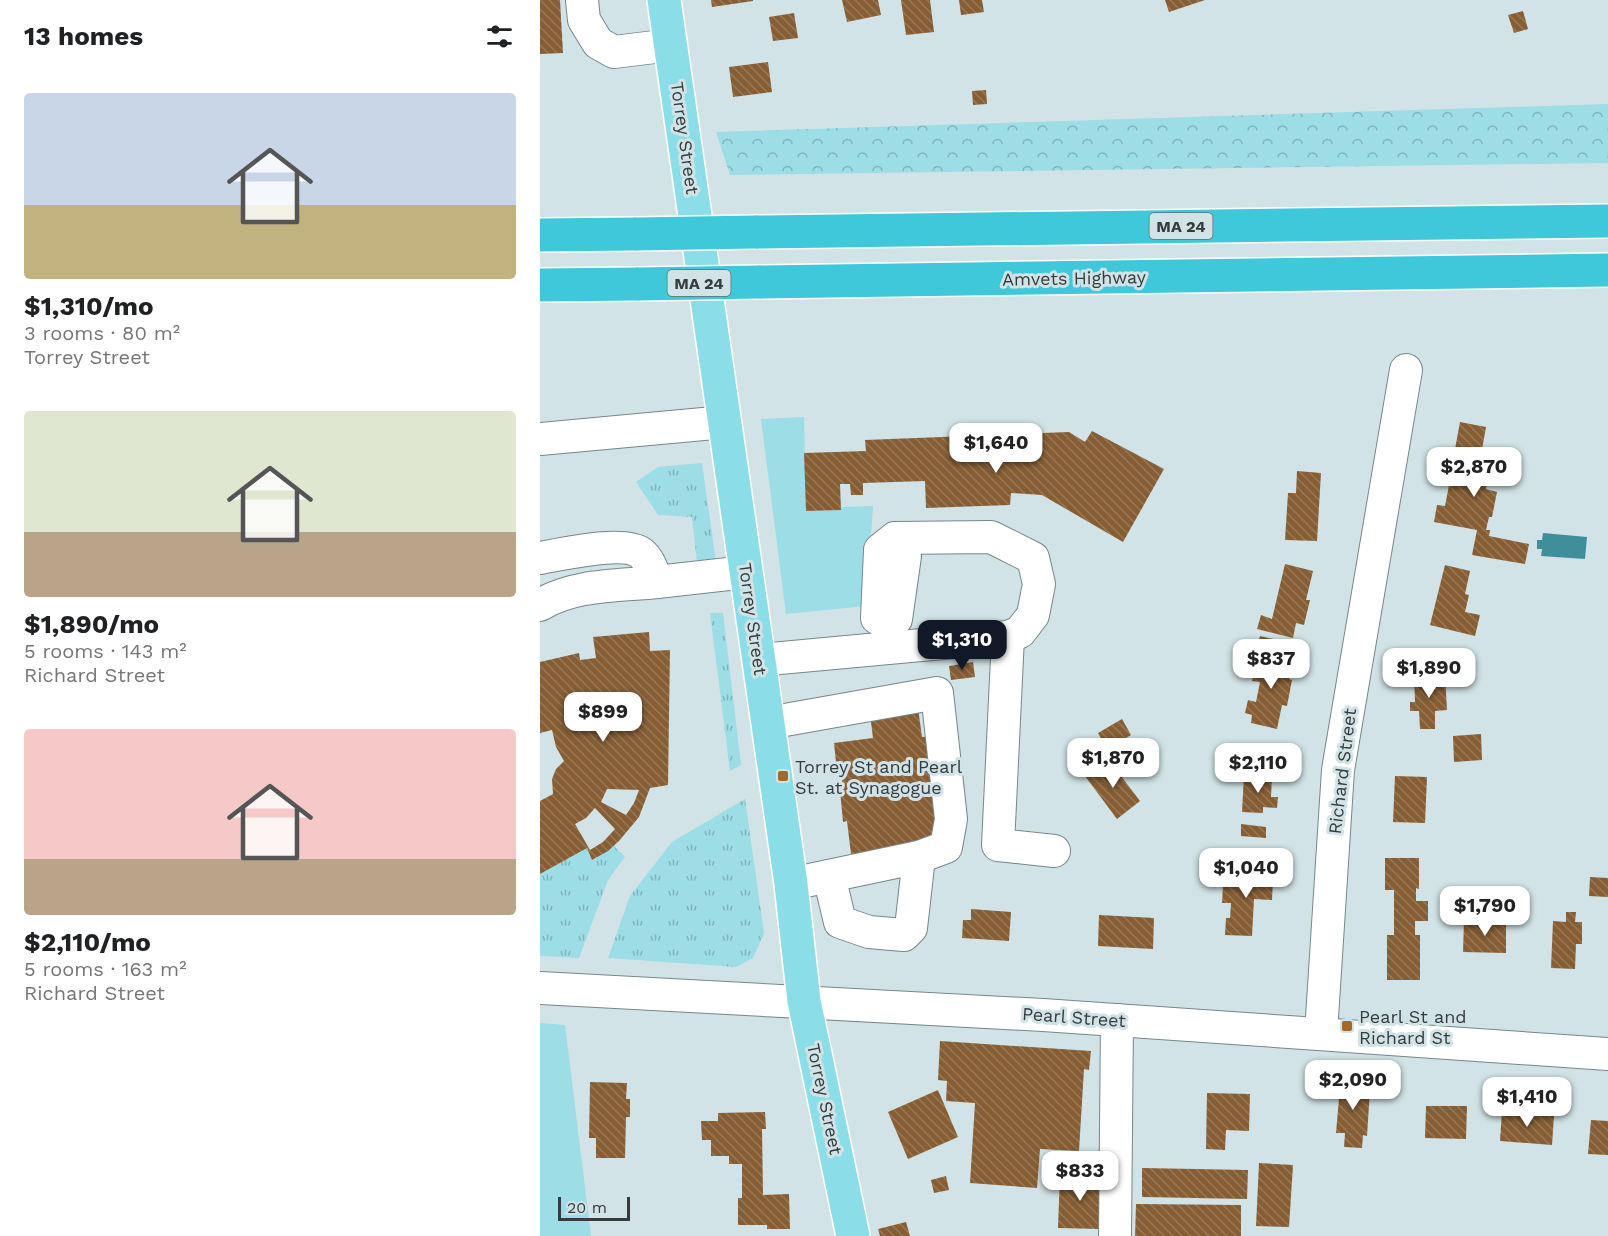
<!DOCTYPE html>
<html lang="en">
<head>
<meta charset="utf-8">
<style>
	:root { --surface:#fff; --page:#f6f6f6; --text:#202124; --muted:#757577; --accent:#111827 }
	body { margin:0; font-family:"Work Sans",sans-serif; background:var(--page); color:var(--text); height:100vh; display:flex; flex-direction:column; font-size:22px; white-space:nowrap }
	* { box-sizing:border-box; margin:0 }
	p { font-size:20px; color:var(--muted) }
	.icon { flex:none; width:33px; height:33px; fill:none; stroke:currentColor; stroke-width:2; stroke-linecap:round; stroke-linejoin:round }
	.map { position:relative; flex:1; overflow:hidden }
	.panel { display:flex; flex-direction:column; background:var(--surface); width:540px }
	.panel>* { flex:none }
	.scale { position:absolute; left:18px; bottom:15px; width:72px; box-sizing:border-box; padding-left:6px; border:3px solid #353c3d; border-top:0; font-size:16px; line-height:21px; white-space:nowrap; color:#353c3d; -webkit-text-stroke:4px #d1e3e6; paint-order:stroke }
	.price { position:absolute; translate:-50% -51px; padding:0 14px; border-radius:12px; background:#fff; color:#222; font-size:20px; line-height:39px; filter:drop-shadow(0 2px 3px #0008) }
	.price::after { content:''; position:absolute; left:50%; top:36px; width:18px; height:14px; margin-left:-9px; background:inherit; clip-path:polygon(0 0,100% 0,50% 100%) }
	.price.on { background:var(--accent); color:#fff }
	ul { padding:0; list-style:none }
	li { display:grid; align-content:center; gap:12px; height:318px; padding:0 24px }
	li span { display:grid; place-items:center; height:186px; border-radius:6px; color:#555 }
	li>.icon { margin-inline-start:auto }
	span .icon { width:108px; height:108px; fill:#fffc; stroke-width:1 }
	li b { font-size:26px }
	h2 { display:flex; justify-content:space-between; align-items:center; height:72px; padding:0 24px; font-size:26px }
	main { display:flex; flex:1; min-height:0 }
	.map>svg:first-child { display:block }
	.grass { fill:url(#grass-tufts) }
	.forest { fill:url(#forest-crowns) }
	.park { fill:#9cdde6 }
	.water { fill:#3e8f9a }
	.building { fill:url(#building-back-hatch); fill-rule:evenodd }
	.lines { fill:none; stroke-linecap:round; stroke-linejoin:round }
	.minor-casing { stroke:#778789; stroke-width:34 }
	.major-casing { stroke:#fff; stroke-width:36 }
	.highway-casing { stroke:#fff; stroke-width:36 }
	.minor { stroke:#fff; stroke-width:32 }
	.major { stroke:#8bdee8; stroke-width:33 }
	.highway { stroke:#3ec8d9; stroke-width:33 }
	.highway-bridge-casing { stroke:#fff; stroke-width:36; stroke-linecap:butt }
	.highway-bridge { stroke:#3ec8d9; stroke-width:33 }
	.poi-dot { fill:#a46929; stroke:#d1e3e6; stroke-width:2 }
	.labels { text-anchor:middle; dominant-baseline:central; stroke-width:6; stroke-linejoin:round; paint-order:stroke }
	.shield { fill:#d1e3e6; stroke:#646e70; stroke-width:1.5 }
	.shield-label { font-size:16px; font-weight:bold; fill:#353c3d }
	.street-label { font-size:18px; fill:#353c3d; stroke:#d1e3e6 }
	.poi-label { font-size:18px; fill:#353c3d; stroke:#d1e3e6; text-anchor:start }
</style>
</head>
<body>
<main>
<section class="panel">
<h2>13 homes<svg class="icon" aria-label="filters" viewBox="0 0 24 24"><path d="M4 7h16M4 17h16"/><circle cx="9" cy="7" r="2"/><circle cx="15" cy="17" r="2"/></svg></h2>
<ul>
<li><span style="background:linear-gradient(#c9d6e8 60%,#c2b280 0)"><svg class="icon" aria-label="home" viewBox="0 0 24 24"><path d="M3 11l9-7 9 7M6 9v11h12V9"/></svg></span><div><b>$1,310/mo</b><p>3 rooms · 80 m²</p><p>Torrey Street</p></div></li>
<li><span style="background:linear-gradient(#dfe7d0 65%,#b9a48a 0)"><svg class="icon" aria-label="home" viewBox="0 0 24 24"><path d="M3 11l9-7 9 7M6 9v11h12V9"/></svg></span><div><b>$1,890/mo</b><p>5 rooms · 143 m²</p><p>Richard Street</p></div></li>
<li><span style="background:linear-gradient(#f6c9c9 70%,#b9a48a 0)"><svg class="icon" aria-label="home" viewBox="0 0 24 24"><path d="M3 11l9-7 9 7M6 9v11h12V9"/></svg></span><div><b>$2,110/mo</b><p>5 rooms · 163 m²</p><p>Richard Street</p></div></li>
</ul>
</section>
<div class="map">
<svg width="1068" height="1236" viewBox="0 0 1068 1236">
	<defs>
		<pattern id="grass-tufts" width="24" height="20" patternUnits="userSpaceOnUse" patternTransform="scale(1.5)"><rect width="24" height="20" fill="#9cdde6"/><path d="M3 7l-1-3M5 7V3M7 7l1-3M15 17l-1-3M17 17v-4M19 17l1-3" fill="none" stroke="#80b4bc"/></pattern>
		<pattern id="forest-crowns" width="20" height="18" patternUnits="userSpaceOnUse" patternTransform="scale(1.5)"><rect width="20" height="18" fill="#9cdde6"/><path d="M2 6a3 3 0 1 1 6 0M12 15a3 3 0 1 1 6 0" fill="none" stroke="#80b4bc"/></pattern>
		<pattern id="building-back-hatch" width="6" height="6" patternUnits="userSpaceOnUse" patternTransform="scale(1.5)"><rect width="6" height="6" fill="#875e34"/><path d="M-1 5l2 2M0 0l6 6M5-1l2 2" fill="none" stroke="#967858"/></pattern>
	</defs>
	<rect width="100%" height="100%" fill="#d1e3e6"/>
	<g class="grass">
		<path d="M162 463 178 576 158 571 152 517 118 515 96 482 118 467Z"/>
		<path d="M170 613H183L201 765 190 771Z"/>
		<path d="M205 799 224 933 213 958 196 967 68 958 90 896 132 842Z"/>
		<path d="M74 846 85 857 68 880 39 958 0 956V874L47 848 53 860Z"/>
	</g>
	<path class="forest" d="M1068 104V163L190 175 176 132Z"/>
	<g class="park">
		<path d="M264 417 266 511 301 510V507L333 506 326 606 246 614 221 419Z"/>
		<path d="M0 1023 25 1025 51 1236H0Z"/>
	</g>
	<path class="water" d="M1003 533 1047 537 1045 559 1001 556 1002 549H997V540H1002Z"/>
	<g class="building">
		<path d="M0 0H20L23 53 0 54Z"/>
		<path d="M171 0H213V1L172 7Z"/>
		<path d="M302 0H338L341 15 307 22Z"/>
		<path d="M361 0H390L394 32 366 35Z"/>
		<path d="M419 0H442L444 12 421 15Z"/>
		<path d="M625 0H665L629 12Z"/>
		<path d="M983 11 988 29 974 33 968 15Z"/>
		<path d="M254 13 258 38 233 41 229 17Z"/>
		<path d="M228 62 232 92 193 97 189 67Z"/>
		<path d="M446 90 447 104 433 105 432 91Z"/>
		<path d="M920 422 946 427 938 472 949 474 946 489 957 492 952 517H949L946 530H950L949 536 989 544 985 564 932 555 937 530 894 522 897 505 905 506 909 485 900 483 904 464 912 465Z"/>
		<path d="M552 431 624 469 583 542 502 495 471 493 470 505 386 508 385 481 323 483V495H311L310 484H300L301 510 266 511 264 453 326 451 325 440 529 432 545 442Z"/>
		<path d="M757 471 781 473 777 541 745 540 748 493H756Z"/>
		<path d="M745 564 773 571 766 600H770L764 625 756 623 753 638 717 629 721 615 732 619Z"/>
		<path d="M905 565 930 571 925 594 929 595 925 612 940 615 935 636 890 625Z"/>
		<path d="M109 632 110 651 130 650 128 785 110 788 99 817 79 841 68 851 52 860 47 848 0 874V801L13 794 12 779 16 769 24 761 16 747 12 730 0 733V662L39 653 40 660 56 658 53 637ZM67 789 99 790 94 803 86 815 61 802ZM55 808 75 829 63 842 50 850 35 824 46 818Z"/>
		<path d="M720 636 738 640 736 649 717 645Z"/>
		<path d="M732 652 754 657 749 679 752 680 747 706 742 705 737 729 711 723 712 715 705 713 708 700 716 702 720 682 712 681 717 658 730 661Z"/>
		<path d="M433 662 435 677 411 680 409 666Z"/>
		<path d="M905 675 907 710 895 711V729H880L879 711H870V702H875L874 676Z"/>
		<path d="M378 708 382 737 393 736 402 813 394 814 398 843 311 854 307 821 303 822 300 790 303 789 301 771 297 772 294 743 333 738 330 714Z"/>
		<path d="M582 719 591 735 567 749 558 733Z"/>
		<path d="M941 734 942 760 914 762 913 736Z"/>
		<path d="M568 759 600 801 577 819 545 776Z"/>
		<path d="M704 775 732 777 731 797H738L737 808 723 807V813L702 812Z"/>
		<path d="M855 776 887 777 885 823 853 822Z"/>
		<path d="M701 824 726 827V838L701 836Z"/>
		<path d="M845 858H879V889L876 888V901H888V921H875V935H880V980H847V935H854V890H845Z"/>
		<path d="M696 868 728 870 727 879H733L732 900 714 899 712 936 685 935 686 918H690L691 903H682L683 885H695Z"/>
		<path d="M1050 877 1068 878V897L1049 896Z"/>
		<path d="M431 909 471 912 469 941 422 938 423 920H431Z"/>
		<path d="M1026 912H1036L1035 922H1042V944H1036L1035 969 1011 968 1013 921 1026 922Z"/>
		<path d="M559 915 614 918 613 949 558 946Z"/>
		<path d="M924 920 966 921V953L923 952Z"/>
		<path d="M400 1041 551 1051 549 1070 544 1069 539 1151 500 1149 497 1188 430 1183 435 1103 406 1101 407 1081 398 1080Z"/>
		<path d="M801 1076 819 1077V1083H824L830 1090 827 1136 823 1135 822 1148 804 1147 805 1133H796Z"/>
		<path d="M50 1082 87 1083 86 1099H90V1117H86L85 1158H56V1138H49Z"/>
		<path d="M398 1090 418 1137 368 1159 348 1112Z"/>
		<path d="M667 1093 710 1094 709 1131 686 1130 685 1150 666 1149Z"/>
		<path d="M886 1106H927L926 1139 885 1138Z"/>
		<path d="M962 1111 1014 1116 1012 1145 960 1141Z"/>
		<path d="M225 1112 226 1129H222L223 1195 249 1194 250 1229H227V1225H198V1198H202V1164H189V1156H171V1140H162L161 1121H178V1113Z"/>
		<path d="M1051 1120 1068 1121V1155L1048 1154Z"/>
		<path d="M719 1163 753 1165 749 1227 716 1226Z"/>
		<path d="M602 1168 708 1170 707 1199 602 1197Z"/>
		<path d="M520 1175 562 1177 560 1229 518 1228Z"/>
		<path d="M406 1176 409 1190 394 1193 391 1180Z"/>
		<path d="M596 1204 701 1205V1236H595Z"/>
		<path d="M366 1222 370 1236H340L338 1229Z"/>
	</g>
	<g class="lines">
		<defs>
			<g id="minor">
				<path d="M42 0 44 20 58 43 74 52 131 45"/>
				<path d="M0 439 185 422"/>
				<path d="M0 558C22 554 84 540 101 553 110 560 113 573 117 582L206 572"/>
				<path d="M0 605C34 584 79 586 117 582"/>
				<path d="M346 624 356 619 365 556 355 538"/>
				<path d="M468 637 458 845 514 851"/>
				<path d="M219 660 468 637 480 632 493 615 499 584 493 558 451 537 355 538 340 550 337 618 346 624"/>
				<path d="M228 723 397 693 411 819 406 847 379 857 251 884"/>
				<path d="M289 876 300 922 329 932 364 935 371 928 379 857"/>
				<path d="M0 988 503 1015 1068 1054"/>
				<path d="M781 1033 798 770 866 370"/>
				<path d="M575 1236 577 1020"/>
			</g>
			<path id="major" d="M124 0 251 884 264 1001 313 1236"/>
			<g id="highway">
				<path d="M215 232 1068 221"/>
				<path d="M0 235 97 234"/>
				<path d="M219 282 1068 270"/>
				<path d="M0 285 99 284"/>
			</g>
		</defs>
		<use href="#minor" class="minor-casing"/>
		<use href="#major" class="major-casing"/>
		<use href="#highway" class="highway-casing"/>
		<use href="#minor" class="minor"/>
		<use href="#major" class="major"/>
		<use href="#highway" class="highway"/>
		<defs>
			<g id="highway-bridge">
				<path d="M97 234 215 232"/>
				<path d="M99 284 219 282"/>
			</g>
		</defs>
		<use href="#highway-bridge" class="highway-bridge-casing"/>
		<use href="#highway-bridge" class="highway-bridge"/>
	</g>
	<g class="poi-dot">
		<rect x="237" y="770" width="12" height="12" rx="3"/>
		<rect x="801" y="1020" width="12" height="12" rx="3"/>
	</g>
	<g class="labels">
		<g class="shield">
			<rect x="609.5" y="213" width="63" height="26" rx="4.5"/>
			<rect x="127.5" y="270" width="63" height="26" rx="4.5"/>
		</g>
		<g class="shield-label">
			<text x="641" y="226">MA 24</text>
			<text x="159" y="283">MA 24</text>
		</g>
		<g class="street-label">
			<text transform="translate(145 138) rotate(82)">Torrey Street</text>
			<text transform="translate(534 278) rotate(-1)">Amvets Highway</text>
			<text transform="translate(213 619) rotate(82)">Torrey Street</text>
			<text transform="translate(802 771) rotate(-83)">Richard Street</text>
			<text transform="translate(534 1017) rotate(4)">Pearl Street</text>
			<text transform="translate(285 1099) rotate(78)">Torrey Street</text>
		</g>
		<g class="poi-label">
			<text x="255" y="766">Torrey St and Pearl<tspan x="255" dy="21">St. at Synagogue</tspan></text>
			<text x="819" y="1016">Pearl St and<tspan x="819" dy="21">Richard St</tspan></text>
		</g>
	</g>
</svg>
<div class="scale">20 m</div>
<b class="price" style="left:456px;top:474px">$1,640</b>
<b class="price" style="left:934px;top:498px">$2,870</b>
<b class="price on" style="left:422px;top:671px">$1,310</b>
<b class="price" style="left:731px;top:690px">$837</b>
<b class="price" style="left:889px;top:699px">$1,890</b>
<b class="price" style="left:63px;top:743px">$899</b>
<b class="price" style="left:573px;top:789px">$1,870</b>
<b class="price" style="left:718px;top:794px">$2,110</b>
<b class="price" style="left:706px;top:899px">$1,040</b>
<b class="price" style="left:945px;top:937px">$1,790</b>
<b class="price" style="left:813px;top:1111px">$2,090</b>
<b class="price" style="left:987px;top:1128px">$1,410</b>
<b class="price" style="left:540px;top:1202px">$833</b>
</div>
</main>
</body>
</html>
